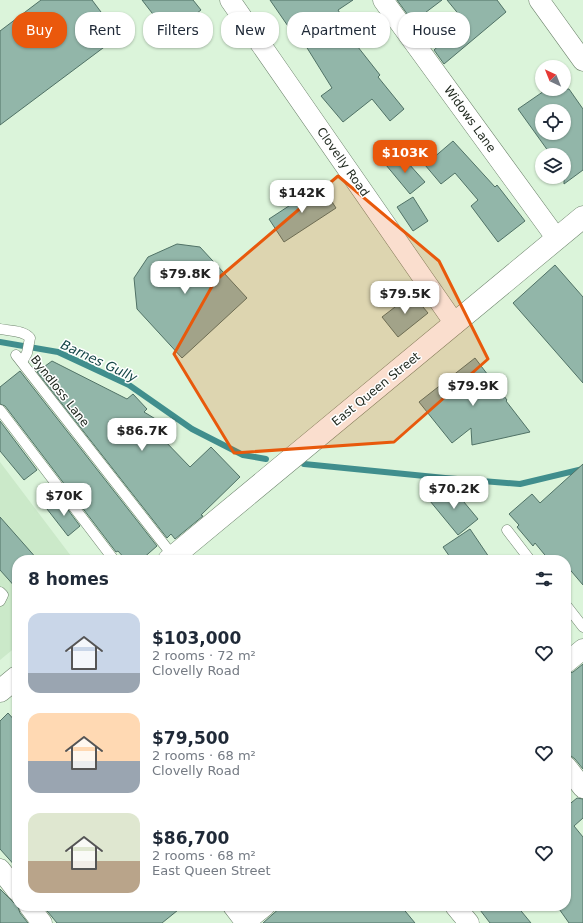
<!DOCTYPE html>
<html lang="en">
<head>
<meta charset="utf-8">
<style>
	:root { --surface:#fff; --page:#f2f2f3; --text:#1f2937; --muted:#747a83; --accent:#ea580c }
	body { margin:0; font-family:"DejaVu Sans",sans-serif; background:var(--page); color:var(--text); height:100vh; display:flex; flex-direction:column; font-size:15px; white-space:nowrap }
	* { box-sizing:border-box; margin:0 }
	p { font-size:13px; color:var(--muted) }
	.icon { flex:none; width:22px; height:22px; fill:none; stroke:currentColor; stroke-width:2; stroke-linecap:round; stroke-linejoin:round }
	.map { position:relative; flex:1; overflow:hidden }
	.side { position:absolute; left:12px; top:555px; width:559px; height:356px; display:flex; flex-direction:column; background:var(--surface); border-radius:16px; box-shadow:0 1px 3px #0004 }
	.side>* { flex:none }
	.banner { position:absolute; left:12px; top:12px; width:559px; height:36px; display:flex; gap:8px }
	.needle { width:26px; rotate:317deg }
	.buttons { position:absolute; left:535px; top:60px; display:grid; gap:8px }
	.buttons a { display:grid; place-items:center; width:36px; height:36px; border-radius:50%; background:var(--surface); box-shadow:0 1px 3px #0004; font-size:20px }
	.price { position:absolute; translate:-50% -34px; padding:0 9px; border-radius:8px; background:#fff; color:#222; font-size:13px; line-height:26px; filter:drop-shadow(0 1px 2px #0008) }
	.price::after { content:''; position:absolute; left:50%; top:24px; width:12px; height:9px; margin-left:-6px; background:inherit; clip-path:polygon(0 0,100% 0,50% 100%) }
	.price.on { background:var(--accent); color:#fff }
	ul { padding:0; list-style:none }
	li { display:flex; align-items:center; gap:12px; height:100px; padding:0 16px }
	li span { display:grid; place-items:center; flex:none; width:112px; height:80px; border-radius:12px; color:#555 }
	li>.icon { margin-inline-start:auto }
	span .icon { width:48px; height:48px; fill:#fffc; stroke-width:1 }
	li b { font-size:17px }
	h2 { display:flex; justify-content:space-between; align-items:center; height:48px; padding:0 16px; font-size:17px }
	.pill { padding:0 14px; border-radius:16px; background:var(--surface); box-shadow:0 1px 3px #0004; font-size:14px; line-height:36px }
	.pill.on { background:var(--accent); color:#fff }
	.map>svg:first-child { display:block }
	.built { fill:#cbe9c9 }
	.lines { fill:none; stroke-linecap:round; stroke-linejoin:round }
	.stream { stroke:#408e8d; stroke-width:6 }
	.building { fill:#92b6a9; stroke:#507266; fill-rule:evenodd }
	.lane-casing { stroke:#6e846d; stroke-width:11 }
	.street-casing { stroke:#6e846d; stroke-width:21 }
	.secondary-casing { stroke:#6e846d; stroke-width:23 }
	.lane { stroke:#fff; stroke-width:10 }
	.street { stroke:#fff; stroke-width:20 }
	.secondary { stroke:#fff; stroke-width:22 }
	.marked { fill:#e8590c; fill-opacity:0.2; stroke:#e8590c; stroke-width:3; stroke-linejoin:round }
	.labels { text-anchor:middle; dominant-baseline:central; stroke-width:3; stroke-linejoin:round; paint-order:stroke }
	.street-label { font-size:12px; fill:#1d261c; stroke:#fff }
	.water-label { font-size:13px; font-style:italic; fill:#164748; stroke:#fff }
</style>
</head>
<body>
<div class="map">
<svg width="583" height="923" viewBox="0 0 583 923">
	<rect width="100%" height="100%" fill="#dbf4da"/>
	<path class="built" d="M0 462 74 560H17V646L0 660Z"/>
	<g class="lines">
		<g class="stream">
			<path d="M0 342 58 352 129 385 192 429 243 455 266 459"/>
			<path d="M304 464 445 478 520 484 583 469"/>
		</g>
	</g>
	<g class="building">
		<path d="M41 0H92L119 36 0 125V31Z"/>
		<path d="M142 0H193L201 10 169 35Z"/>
		<path d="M270 0H353L338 10 357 41 354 42 380 75 378 77 404 109 390 121 372 99 343 122 321 96 332 88 304 43 301 45Z"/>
		<path d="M397 0H442L413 22Z"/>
		<path d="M447 0H497L506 12 444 64 434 50 465 22Z"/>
		<path d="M547 89H569L583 109V170L564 184V155H551L518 109ZM542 111H564V133H542Z"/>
		<path d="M453 141 495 187 497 185 525 221 498 242 471 206 478 200 455 173 441 184 425 165Z"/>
		<path d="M400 154 425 182 410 194 386 165Z"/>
		<path d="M321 185 336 208 284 242 269 219Z"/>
		<path d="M413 197 428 221 413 231 397 207Z"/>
		<path d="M177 244 200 247 247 298 182 358 137 309 134 278 148 257Z"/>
		<path d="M555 265 583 297V383L513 303Z"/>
		<path d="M412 294 428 313 398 337 382 317Z"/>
		<path d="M475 358 507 400 506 401 530 432 472 445 471 428 452 443 419 402Z"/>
		<path d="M52 361 127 399 133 394 147 409 144 412 172 429 162 438 190 467 211 447 240 477 201 515 203 516 175 539 171 534 167 538 37 372Z"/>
		<path d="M20 371 157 546 141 560H126L118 551 116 552 5 406 0 404V387Z"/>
		<path d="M0 421 37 470 24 480 0 451Z"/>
		<path d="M583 464V585L566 565V560H549L535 543 533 546 517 527 519 525 509 514 532 494 540 503Z"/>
		<path d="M449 484 478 519 458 535 430 501Z"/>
		<path d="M60 499 80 526 68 536 47 509Z"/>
		<path d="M0 517 38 560H17V589L0 570Z"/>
		<path d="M470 529 491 560H452L443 547Z"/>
		<path d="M583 664V769L575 759 571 756 566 755V674L573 672Z"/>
		<path d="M8 713 17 723V868L0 849V721Z"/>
		<path d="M577 798 583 799V818L574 826 583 837V923H569L557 906H566V807Z"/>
		<path d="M0 889 18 907 20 913 28 923H0Z"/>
		<path d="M43 906H183L162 923H57Z"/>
		<path d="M282 906H401L415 923H263Z"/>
		<path d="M477 906H517L531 923H490Z"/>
	</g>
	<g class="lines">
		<defs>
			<g id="lane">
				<path d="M0 329C9 331 24 330 30 338L27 353 22 362"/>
				<path d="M16 355 173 556"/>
				<path d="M0 410 114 560"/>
				<path d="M507 530 530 560"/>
				<path d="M0 592 3 595 0 601"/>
				<path d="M566 605 583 627"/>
			</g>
			<g id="street">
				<path d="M230 0 455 324"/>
				<path d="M383 0 557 239"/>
				<path d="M539 0 583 61"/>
				<path d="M566 663 583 649"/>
				<path d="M566 766 583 788"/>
				<path d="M0 869 17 891"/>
				<path d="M29 906 42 923"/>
				<path d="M233 906 246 923"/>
				<path d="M455 906 469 923"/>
				<path d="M244 923 265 906"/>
			</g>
			<g id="secondary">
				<path d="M169 560 583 217"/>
				<path d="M0 691 17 677"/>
			</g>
		</defs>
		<use href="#lane" class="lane-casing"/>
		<use href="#street" class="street-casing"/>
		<use href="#secondary" class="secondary-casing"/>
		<use href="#lane" class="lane"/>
		<use href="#street" class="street"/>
		<use href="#secondary" class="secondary"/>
	</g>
	<path class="marked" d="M338 176 439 261 488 359 394 442 234 453 174 354 215 281Z"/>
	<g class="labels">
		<g class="street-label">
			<text transform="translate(470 119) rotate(54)">Widows Lane</text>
			<text transform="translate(343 162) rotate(55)">Clovelly Road</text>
			<text transform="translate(376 389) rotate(-39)">East Queen Street</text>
			<text transform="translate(60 391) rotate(52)">Byndloss Lane</text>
		</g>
		<g class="water-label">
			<text transform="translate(99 361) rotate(25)">Barnes Gully</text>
		</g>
	</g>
</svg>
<div class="buttons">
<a><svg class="needle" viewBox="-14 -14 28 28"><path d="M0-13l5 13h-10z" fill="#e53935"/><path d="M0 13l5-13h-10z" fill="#747a83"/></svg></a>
<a><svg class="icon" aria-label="locate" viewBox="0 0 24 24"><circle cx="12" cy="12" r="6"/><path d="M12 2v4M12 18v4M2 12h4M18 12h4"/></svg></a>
<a><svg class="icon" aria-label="layers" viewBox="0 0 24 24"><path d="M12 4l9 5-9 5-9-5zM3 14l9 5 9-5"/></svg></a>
</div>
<b class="price on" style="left:405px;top:174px">$103K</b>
<b class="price" style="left:302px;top:214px">$142K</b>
<b class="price" style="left:185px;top:295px">$79.8K</b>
<b class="price" style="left:405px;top:315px">$79.5K</b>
<b class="price" style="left:473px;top:407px">$79.9K</b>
<b class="price" style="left:142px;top:452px">$86.7K</b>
<b class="price" style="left:454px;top:510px">$70.2K</b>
<b class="price" style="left:64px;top:517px">$70K</b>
<div class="banner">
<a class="pill on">Buy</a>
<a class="pill">Rent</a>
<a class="pill">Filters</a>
<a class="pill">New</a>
<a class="pill">Apartment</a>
<a class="pill">House</a>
</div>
<section class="side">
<h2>8 homes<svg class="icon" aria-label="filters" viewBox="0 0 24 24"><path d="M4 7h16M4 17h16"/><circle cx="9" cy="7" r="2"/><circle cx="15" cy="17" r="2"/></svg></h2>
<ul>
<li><span style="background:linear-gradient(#c9d6e8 75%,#9aa5b1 0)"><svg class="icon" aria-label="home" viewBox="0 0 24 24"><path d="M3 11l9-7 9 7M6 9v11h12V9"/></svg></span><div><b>$103,000</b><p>2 rooms · 72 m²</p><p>Clovelly Road</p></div><svg class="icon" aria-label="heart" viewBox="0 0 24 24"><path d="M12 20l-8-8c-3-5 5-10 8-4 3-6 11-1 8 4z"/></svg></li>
<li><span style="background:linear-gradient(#ffd9b3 60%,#9aa5b1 0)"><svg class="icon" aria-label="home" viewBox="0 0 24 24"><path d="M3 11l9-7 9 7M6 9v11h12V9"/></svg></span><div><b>$79,500</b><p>2 rooms · 68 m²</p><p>Clovelly Road</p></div><svg class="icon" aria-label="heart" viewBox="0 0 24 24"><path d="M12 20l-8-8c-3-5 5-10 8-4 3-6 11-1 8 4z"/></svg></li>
<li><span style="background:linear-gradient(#dfe7d0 60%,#b9a48a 0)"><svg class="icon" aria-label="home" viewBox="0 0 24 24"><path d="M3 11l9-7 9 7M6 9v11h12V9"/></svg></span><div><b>$86,700</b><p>2 rooms · 68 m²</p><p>East Queen Street</p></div><svg class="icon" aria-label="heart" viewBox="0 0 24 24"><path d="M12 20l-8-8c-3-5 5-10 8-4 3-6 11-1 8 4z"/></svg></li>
</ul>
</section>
</div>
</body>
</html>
